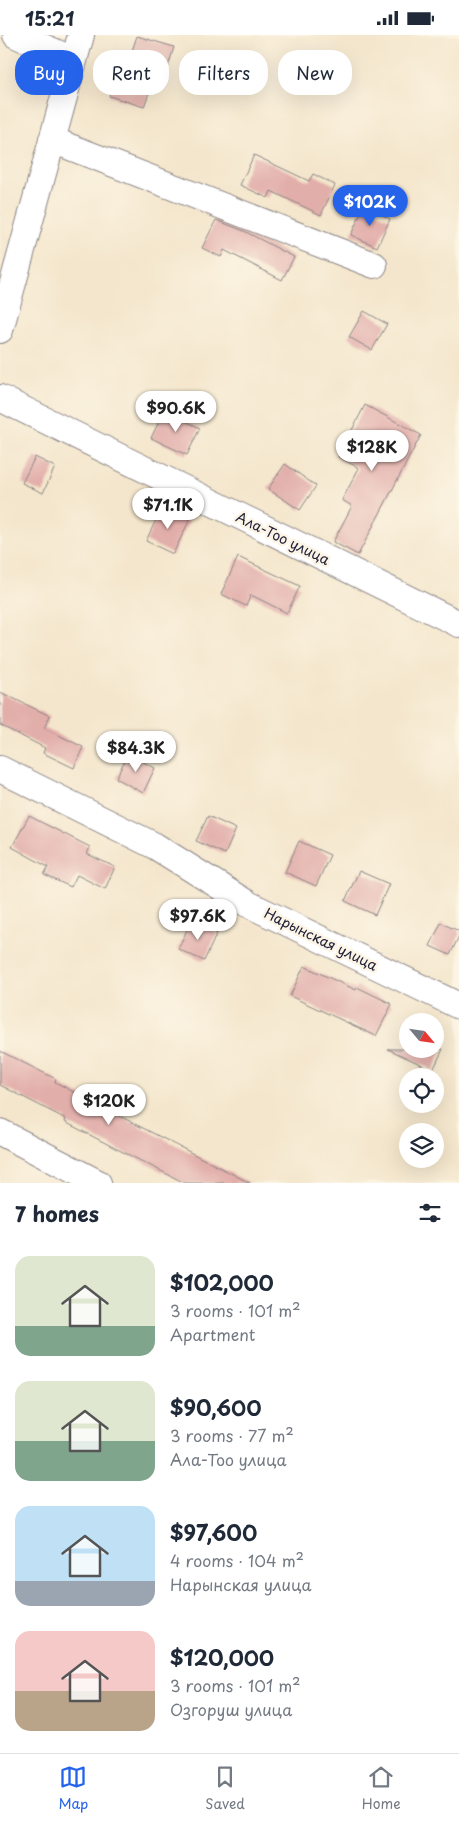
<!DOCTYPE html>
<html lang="en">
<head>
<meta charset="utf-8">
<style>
	:root { --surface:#fff; --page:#f6f6f7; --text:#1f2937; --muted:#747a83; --line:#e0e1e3; --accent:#2563eb }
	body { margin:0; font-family:"Playpen Sans",sans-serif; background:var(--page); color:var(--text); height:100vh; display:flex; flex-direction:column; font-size:19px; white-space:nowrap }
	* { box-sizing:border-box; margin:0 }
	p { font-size:16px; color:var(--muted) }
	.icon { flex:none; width:28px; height:28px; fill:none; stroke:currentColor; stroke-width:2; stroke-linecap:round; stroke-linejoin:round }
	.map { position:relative; height:1148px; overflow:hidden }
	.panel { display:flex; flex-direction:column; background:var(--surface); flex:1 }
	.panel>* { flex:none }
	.banner { position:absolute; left:15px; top:15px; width:430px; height:45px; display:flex; gap:10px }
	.needle { width:32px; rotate:119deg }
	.controls { position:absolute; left:399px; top:978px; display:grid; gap:10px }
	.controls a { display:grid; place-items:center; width:45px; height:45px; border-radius:50%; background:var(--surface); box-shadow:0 5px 20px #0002; font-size:25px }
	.price { position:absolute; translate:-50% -42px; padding:0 11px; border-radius:18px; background:#fff; color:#222; font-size:16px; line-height:32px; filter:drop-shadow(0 1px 2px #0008) }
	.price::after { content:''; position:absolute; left:50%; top:30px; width:15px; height:11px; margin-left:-8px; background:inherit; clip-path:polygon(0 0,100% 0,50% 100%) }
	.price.current { background:var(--accent); color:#fff }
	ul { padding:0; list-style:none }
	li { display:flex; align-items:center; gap:15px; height:125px; padding:0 15px }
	li span { display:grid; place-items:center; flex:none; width:140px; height:100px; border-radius:15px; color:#555 }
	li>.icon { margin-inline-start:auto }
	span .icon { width:60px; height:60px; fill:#fffc; stroke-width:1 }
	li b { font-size:21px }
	h2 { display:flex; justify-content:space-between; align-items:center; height:60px; padding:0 15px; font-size:21px }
	.pill { padding:0 18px; border-radius:20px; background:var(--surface); box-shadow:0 5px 20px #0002; font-size:18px; line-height:45px }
	.pill.current { background:var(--accent); color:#fff }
	.status { display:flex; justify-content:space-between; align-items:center; height:35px; padding:0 25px; background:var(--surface); direction:ltr }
	.status svg { height:14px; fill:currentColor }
	.tab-bar { display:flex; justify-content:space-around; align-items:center; height:70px; border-top:1px solid var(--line); background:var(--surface); font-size:14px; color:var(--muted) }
	.tab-bar a { display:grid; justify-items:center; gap:2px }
	.tab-bar .current { color:var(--accent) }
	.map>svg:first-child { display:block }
	.building { fill:#e2aeaa }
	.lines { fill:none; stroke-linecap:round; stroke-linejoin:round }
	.minor-casing { stroke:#8b8484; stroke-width:28 }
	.minor { stroke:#fff; stroke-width:26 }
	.labels { text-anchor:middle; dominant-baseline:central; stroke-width:5; stroke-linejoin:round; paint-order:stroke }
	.street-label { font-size:14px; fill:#22223b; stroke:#fcf5e5 }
</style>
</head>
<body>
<div class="status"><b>15:21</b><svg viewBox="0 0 49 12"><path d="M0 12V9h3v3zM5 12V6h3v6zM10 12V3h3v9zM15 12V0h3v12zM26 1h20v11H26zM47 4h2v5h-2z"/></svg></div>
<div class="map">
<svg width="459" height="1148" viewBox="0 0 459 1148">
	<rect width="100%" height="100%" fill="#fcf5e5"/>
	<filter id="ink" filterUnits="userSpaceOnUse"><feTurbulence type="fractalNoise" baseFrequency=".02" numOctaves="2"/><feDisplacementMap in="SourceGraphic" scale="10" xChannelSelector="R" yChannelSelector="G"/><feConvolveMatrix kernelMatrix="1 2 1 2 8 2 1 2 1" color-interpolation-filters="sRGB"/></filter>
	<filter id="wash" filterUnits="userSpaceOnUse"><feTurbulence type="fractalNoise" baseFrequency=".0096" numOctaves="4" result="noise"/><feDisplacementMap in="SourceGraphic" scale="20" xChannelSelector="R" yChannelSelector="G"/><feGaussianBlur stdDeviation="1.12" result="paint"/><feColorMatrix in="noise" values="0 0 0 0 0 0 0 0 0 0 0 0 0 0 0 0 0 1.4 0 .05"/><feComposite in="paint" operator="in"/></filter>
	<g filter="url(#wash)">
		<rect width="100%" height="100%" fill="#f4e6cc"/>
		<g id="blocks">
			<g class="building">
				<path d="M137 1 174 12 168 32 159 29 144 72 109 61 118 32 126 34Z"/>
				<path d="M254 120 309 146 313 139 335 150 321 180 271 156 268 163 240 150Z"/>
				<path d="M364 171 390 184 377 212 351 200Z"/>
				<path d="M216 185 244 196 294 222 282 245 224 215 221 222 202 213Z"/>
				<path d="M364 276 387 289 372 315 349 302Z"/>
				<path d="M365 370 421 400 358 520 333 507 352 471 342 465 359 433 338 422Z"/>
				<path d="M164 376 200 393 187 420 151 403Z"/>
				<path d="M35 422 55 432 43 458 22 448Z"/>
				<path d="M285 429 316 451 300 475 268 454Z"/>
				<path d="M163 470 190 484 173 519 146 506Z"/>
				<path d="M238 522 300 551 287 578 251 560 246 571 221 559Z"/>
				<path d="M0 657 50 681 44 693 83 712 74 733 43 718 45 713 0 690Z"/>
				<path d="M128 719 155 733 143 758 116 743Z"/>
				<path d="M29 781 90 812 87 819 115 832 105 854 77 840 71 852 44 840 48 832 12 812Z"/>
				<path d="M208 781 236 794 225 819 196 806Z"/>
				<path d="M299 806 330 820 316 851 285 837Z"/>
				<path d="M359 836 389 849 375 880 345 866Z"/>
				<path d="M191 886 217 898 204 926 178 914Z"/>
				<path d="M441 888 459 896V901L450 920 430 911Z"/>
				<path d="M304 931 356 955 357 952 392 969 376 1001 290 961Z"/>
				<path d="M388 1014H443L433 1035Z"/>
				<path d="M0 1016 56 1044 55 1047 104 1073 250 1148H185L115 1113 65 1087 66 1084 0 1050Z"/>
			</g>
		</g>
	</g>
	<g filter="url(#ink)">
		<use href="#blocks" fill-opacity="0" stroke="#8b8484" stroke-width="1"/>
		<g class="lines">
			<defs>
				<g id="minor">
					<path d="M16 0 73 25"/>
					<path d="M52 105 374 230"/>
					<path d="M0 295 81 0"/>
					<path d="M0 363 459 589"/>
					<path d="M0 734 155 811 248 869 459 971"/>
					<path d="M0 1097 98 1148"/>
				</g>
			</defs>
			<use href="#minor" class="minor-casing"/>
			<use href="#minor" class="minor"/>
		</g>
	</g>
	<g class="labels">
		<g class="street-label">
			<text transform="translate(283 503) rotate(26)">Ала-Тоо улица</text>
			<text transform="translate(321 904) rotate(26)">Нарынская улица</text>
		</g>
	</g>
</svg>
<div class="controls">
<a><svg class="needle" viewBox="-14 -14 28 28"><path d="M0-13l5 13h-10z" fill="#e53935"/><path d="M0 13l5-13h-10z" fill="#747a83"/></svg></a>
<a><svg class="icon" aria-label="locate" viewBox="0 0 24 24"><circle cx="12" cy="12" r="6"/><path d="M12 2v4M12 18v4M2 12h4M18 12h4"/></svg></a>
<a><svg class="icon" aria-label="layers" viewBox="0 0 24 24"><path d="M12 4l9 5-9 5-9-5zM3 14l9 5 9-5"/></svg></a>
</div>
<b class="price current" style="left:370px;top:192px">$102K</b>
<b class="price" style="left:176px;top:398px">$90.6K</b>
<b class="price" style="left:372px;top:437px">$128K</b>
<b class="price" style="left:168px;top:495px">$71.1K</b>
<b class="price" style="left:136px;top:738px">$84.3K</b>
<b class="price" style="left:198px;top:906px">$97.6K</b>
<b class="price" style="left:109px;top:1091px">$120K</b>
<div class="banner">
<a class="pill current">Buy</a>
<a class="pill">Rent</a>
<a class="pill">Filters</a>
<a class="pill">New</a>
</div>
</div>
<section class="panel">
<h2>7 homes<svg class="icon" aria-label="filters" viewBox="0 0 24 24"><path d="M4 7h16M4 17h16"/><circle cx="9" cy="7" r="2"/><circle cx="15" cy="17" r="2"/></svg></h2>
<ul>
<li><span style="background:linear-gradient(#dfe7d0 70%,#7fa58c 0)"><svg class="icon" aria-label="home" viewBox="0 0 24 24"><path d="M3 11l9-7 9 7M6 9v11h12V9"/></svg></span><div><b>$102,000</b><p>3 rooms · 101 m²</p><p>Apartment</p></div></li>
<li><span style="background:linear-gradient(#dfe7d0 60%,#7fa58c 0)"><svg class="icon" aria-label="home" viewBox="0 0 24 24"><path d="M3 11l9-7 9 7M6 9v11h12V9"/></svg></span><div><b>$90,600</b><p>3 rooms · 77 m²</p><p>Ала-Тоо улица</p></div></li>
<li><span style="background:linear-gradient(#bfe0f5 75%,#9aa5b1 0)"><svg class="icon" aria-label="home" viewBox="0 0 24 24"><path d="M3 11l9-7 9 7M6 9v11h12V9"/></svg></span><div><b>$97,600</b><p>4 rooms · 104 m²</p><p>Нарынская улица</p></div></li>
<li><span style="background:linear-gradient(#f6c9c9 60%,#b9a48a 0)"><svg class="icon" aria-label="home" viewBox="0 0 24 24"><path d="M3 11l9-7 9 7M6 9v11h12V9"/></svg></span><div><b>$120,000</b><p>3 rooms · 101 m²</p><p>Озгоруш улица</p></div></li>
</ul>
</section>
<nav class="tab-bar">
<a class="current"><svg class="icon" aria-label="map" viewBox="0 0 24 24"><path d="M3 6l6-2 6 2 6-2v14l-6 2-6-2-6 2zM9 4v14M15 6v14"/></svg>Map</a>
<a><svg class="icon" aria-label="saved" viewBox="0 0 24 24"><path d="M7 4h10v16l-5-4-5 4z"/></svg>Saved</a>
<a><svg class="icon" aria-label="home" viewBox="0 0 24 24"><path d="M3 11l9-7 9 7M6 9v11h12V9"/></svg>Home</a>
</nav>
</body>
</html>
